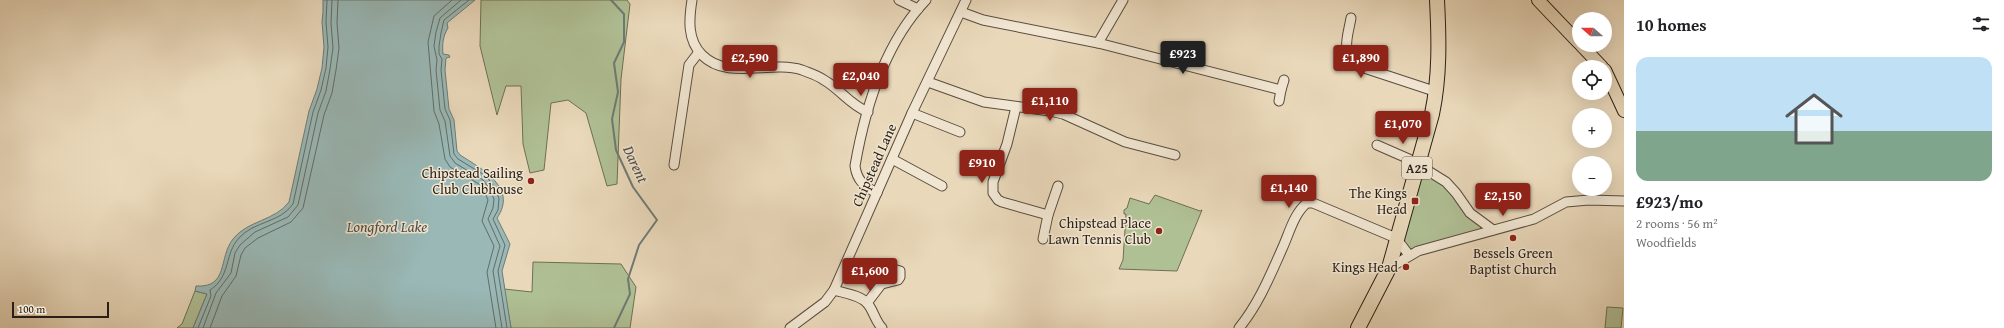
<!DOCTYPE html>
<html lang="en">
<head>
<meta charset="utf-8">
<style>
	:root { --surface:#fff; --page:#f6f6f6; --text:#202124; --muted:#757577; --accent:#8f2418 }
	body { margin:0; font-family:"Gentium Book Plus",serif; background:var(--page); color:var(--text); height:100vh; display:flex; flex-direction:column; font-size:15px; white-space:nowrap }
	* { box-sizing:border-box; margin:0 }
	p { font-size:13px; color:var(--muted) }
	.icon { flex:none; width:22px; height:22px; fill:none; stroke:currentColor; stroke-width:2; stroke-linecap:round; stroke-linejoin:round }
	.map { position:relative; flex:1; overflow:hidden }
	.details { display:flex; flex-direction:column; background:var(--surface); width:380px }
	.details>* { flex:none }
	.needle { width:26px; rotate:291deg }
	.fabs { position:absolute; left:1572px; top:12px; display:grid; gap:8px }
	.fabs a { display:grid; place-items:center; width:40px; height:40px; border-radius:50%; background:var(--surface); box-shadow:0 4px 16px #0002; font-size:20px }
	.scale { position:absolute; left:12px; bottom:10px; width:97px; box-sizing:border-box; padding-left:4px; border:2px solid #2a1f16; border-top:0; font-size:11px; line-height:14px; white-space:nowrap; color:#2a1f16; -webkit-text-stroke:3px #f1e6d2; paint-order:stroke }
	.price { position:absolute; translate:-50% -34px; padding:0 9px; border-radius:4px; background:var(--accent); color:#fff; font-size:13px; line-height:26px; filter:drop-shadow(0 1px 2px #0008) }
	.price::after { content:''; position:absolute; left:50%; top:24px; width:12px; height:9px; margin-left:-6px; background:inherit; clip-path:polygon(0 0,100% 0,50% 100%) }
	.price.selected { background:#222; color:#fff }
	ul { padding:0; list-style:none }
	li { display:grid; align-content:center; gap:8px; height:212px; padding:0 12px }
	li span { display:grid; place-items:center; height:124px; border-radius:12px; color:#555 }
	li>.icon { margin-inline-start:auto }
	span .icon { width:72px; height:72px; fill:#fffc; stroke-width:1 }
	li b { font-size:17px }
	h2 { display:flex; justify-content:space-between; align-items:center; height:48px; padding:0 12px; font-size:17px }
	main { display:flex; flex:1; min-height:0 }
	.map>svg:first-child { display:block }
	.green { fill:#b0c095; stroke:#6d7056 }
	.water { fill:#99b8b6; stroke:#6d7b76 }
	.lines { fill:none; stroke-linecap:round; stroke-linejoin:round }
	.shore { stroke:#626c66; stroke-width:1 }
	.stream { stroke:#6d7b76; stroke-width:2 }
	.minor-casing { stroke:#5a4d3f; stroke-width:11 }
	.major-casing { stroke:#2a1f16; stroke-width:14 }
	.highway-casing { stroke:#2a1f16; stroke-width:16 }
	.minor { stroke:#f1e6d2; stroke-width:9 }
	.major { stroke:#e9d8ba; stroke-width:12 }
	.highway { stroke:#e9d8ba; stroke-width:14 }
	.poi-dot { fill:#8f2418; stroke:#f1e6d2; stroke-width:1.5 }
	.labels { text-anchor:middle; dominant-baseline:central; stroke-width:3; stroke-linejoin:round; paint-order:stroke }
	.shield { fill:#f1e6d2; stroke:#665b4e; stroke-width:1 }
	.shield-label { font-size:13px; font-weight:bold; fill:#2a1f16 }
	.street-label { font-size:14px; fill:#2a1f16; stroke:#f1e6d2 }
	.poi-label { font-size:14px; fill:#2a1f16; stroke:#f1e6d2; text-anchor:end }
	.water-label { font-size:15px; font-style:italic; fill:#4b4d46; stroke:#f1e6d2 }
</style>
</head>
<body>
<main>
<div class="map">
<svg width="1624" height="328" viewBox="0 0 1624 328">
	<rect width="100%" height="100%" fill="#e9d8ba"/>
	<filter id="stains"><feTurbulence type="fractalNoise" baseFrequency=".005" numOctaves="4"/><feColorMatrix values="0 0 0 0 .2 0 0 0 0 .09 0 0 0 0 .02 0 0 0 .5 -.17"/></filter>
	<radialGradient id="worn" r=".72"><stop offset=".6" stop-color="#630" stop-opacity="0"/><stop offset="1" stop-color="#630" stop-opacity=".3"/></radialGradient>
	<g class="green">
		<path d="M481 0H627L630 4 621 79 617 184 607 186 586 113 568 100 551 103 544 170 530 173 523 144 521 86H506L497 115 480 46Z"/>
		<path d="M1421 171 1445 185 1480 225 1481 229 1413 249 1405 247 1402 237Z"/>
		<path d="M1155 195 1200 211 1202 210 1177 271 1119 269 1123 260 1126 214H1124V210L1127 208 1130 198 1149 204Z"/>
		<path d="M533 262 621 264 636 287 630 328H511L504 289 532 292Z"/>
		<path d="M195 291 207 294 193 328H177L182 324Z"/>
		<path d="M1607 307 1623 308 1621 328H1605Z"/>
	</g>
	<path class="water" d="M323 0H475L447 23 448 28C443 36 442 44 443 54L449 55 450 57 446 58 445 70 449 109 454 120 457 151 460 155C482 169 518 188 497 218L510 244 502 271 511 328H193L207 294 195 291 196 286C229 288 218 258 233 239 248 220 275 221 289 202L309 111 317 89 322 68 324 47 322 22 323 12Z"/>
	<g class="lines">
		<g class="shore">
			<path d="M452 0 434 16 428 42 434 111 439 124 445 159 450 167 479 184 484 191 488 200 482 221 494 246 487 272 496 328"/>
			<path d="M461 0 440 18 436 32 434 46 437 60 436 70 440 110 445 121 450 156 455 163 483 180 489 188 494 199 493 208 488 219 500 246 493 271 502 328"/>
			<path d="M469 0 444 20 441 33 439 46V54L442 59 441 70 445 109 450 120 454 154 458 159 486 176 493 185 499 198 498 210 493 219 505 245 498 271 507 328"/>
			<path d="M198 328 211 296 210 290C231 277 224 254 239 238 254 221 280 223 293 204L313 112 321 90 326 68 328 47 326 22 327 0"/>
			<path d="M203 328 216 293 231 273 235 253 240 245 255 232 288 217 298 205 318 113 326 91 330 69 333 48 331 23 332 0"/>
			<path d="M210 328 222 296 236 276 241 255 245 248 258 238 291 222 303 208 324 115 332 93 336 70 339 48 337 23 338 0"/>
		</g>
		<path class="stream" d="M611 0 624 14V42L614 63 618 92 612 119 616 150 633 187 657 220 639 245 628 279 630 294 614 328"/>
		<defs>
			<g id="minor">
				<path d="M692 0C689 19 687 40 702 55 728 81 769 60 802 70 809 73 817 75 824 80 840 89 850 105 868 112"/>
				<path d="M899 0 918 9"/>
				<path d="M961 12 983 20 1098 43 1123 0"/>
				<path d="M1351 18C1348 36 1341 50 1355 65L1437 92"/>
				<path d="M1098 43 1281 90 1279 101"/>
				<path d="M928 82 984 102 1050 111 1063 114 1125 142 1175 155"/>
				<path d="M1281 90 1284 80"/>
				<path d="M1016 107 1007 144 993 182V193L998 200 1002 202 1048 215"/>
				<path d="M912 113 960 132"/>
				<path d="M1377 145 1409 159 1446 182 1456 193 1470 213 1493 230"/>
				<path d="M892 159 942 186"/>
				<path d="M674 165 689 65 699 52"/>
				<path d="M877 193C865 187 857 181 855 166 865 108 884 44 926 0"/>
				<path d="M1043 239 1048 215 1058 186"/>
				<path d="M1389 268 1418 251 1534 219 1566 202 1589 200 1624 201"/>
				<path d="M834 290C844 293 860 295 867 303 873 309 875 321 882 328"/>
				<path d="M867 303 893 269 900 271V277L898 280 882 284"/>
				<path d="M790 328 825 302 834 290 912 113 966 0"/>
				<path d="M1239 328C1258 305 1270 276 1282 249 1289 234 1294 213 1307 203H1313L1396 238 1409 255"/>
			</g>
			<g id="major">
				<path d="M1538 0 1579 43"/>
				<path d="M1581 45 1602 67"/>
				<path d="M1605 70 1624 111"/>
			</g>
			<path id="highway" d="M1358 328 1389 268 1432 114C1440 76 1439 38 1437 0"/>
		</defs>
		<use href="#minor" class="minor-casing"/>
		<use href="#major" class="major-casing"/>
		<use href="#highway" class="highway-casing"/>
		<use href="#minor" class="minor"/>
		<use href="#major" class="major"/>
		<use href="#highway" class="highway"/>
	</g>
	<g class="poi-dot">
		<circle cx="531" cy="181" r="4"/>
		<rect x="1411" y="197" width="8" height="8" rx="2"/>
		<circle cx="1159" cy="231" r="4"/>
		<circle cx="1513" cy="238" r="4"/>
		<circle cx="1406" cy="267" r="4"/>
	</g>
	<g class="labels">
		<rect class="shield" x="1402" y="157" width="30" height="22" rx="3"/>
		<g class="shield-label">
			<text x="1417" y="168">A25</text>
		</g>
		<g class="street-label">
			<text transform="translate(874 165) rotate(-66)">Chipstead Lane</text>
		</g>
		<g class="poi-label">
			<text x="523" y="173">Chipstead Sailing<tspan x="523" dy="16">Club Clubhouse</tspan></text>
			<text x="1407" y="193">The Kings<tspan x="1407" dy="16">Head</tspan></text>
			<text x="1151" y="223">Chipstead Place<tspan x="1151" dy="16">Lawn Tennis Club</tspan></text>
			<text x="1513" y="253" text-anchor="middle">Bessels Green<tspan x="1513" dy="16">Baptist Church</tspan></text>
			<text x="1398" y="267">Kings Head</text>
		</g>
		<g class="water-label">
			<text transform="translate(636 164) rotate(65)">Darent</text>
			<text x="387" y="226">Longford Lake</text>
		</g>
	</g>
	<rect width="100%" height="100%" filter="url(#stains)"/>
	<rect width="100%" height="100%" fill="url(#worn)"/>
</svg>
<div class="fabs">
<a><svg class="needle" viewBox="-14 -14 28 28"><path d="M0-13l5 13h-10z" fill="#e53935"/><path d="M0 13l5-13h-10z" fill="#757577"/></svg></a>
<a><svg class="icon" aria-label="locate" viewBox="0 0 24 24"><circle cx="12" cy="12" r="6"/><path d="M12 2v4M12 18v4M2 12h4M18 12h4"/></svg></a>
<a>+</a>
<a>−</a>
</div>
<div class="scale">100 m</div>
<b class="price selected" style="left:1183px;top:75px">£923</b>
<b class="price" style="left:750px;top:79px">£2,590</b>
<b class="price" style="left:1361px;top:79px">£1,890</b>
<b class="price" style="left:861px;top:97px">£2,040</b>
<b class="price" style="left:1050px;top:122px">£1,110</b>
<b class="price" style="left:1403px;top:145px">£1,070</b>
<b class="price" style="left:982px;top:184px">£910</b>
<b class="price" style="left:1289px;top:209px">£1,140</b>
<b class="price" style="left:1503px;top:217px">£2,150</b>
<b class="price" style="left:870px;top:292px">£1,600</b>
</div>
<section class="details">
<h2>10 homes<svg class="icon" aria-label="filters" viewBox="0 0 24 24"><path d="M4 7h16M4 17h16"/><circle cx="9" cy="7" r="2"/><circle cx="15" cy="17" r="2"/></svg></h2>
<ul>
<li><span style="background:linear-gradient(#bfe0f5 60%,#7fa58c 0)"><svg class="icon" aria-label="home" viewBox="0 0 24 24"><path d="M3 11l9-7 9 7M6 9v11h12V9"/></svg></span><div><b>£923/mo</b><p>2 rooms · 56 m²</p><p>Woodfields</p></div></li>
</ul>
</section>
</main>
</body>
</html>
